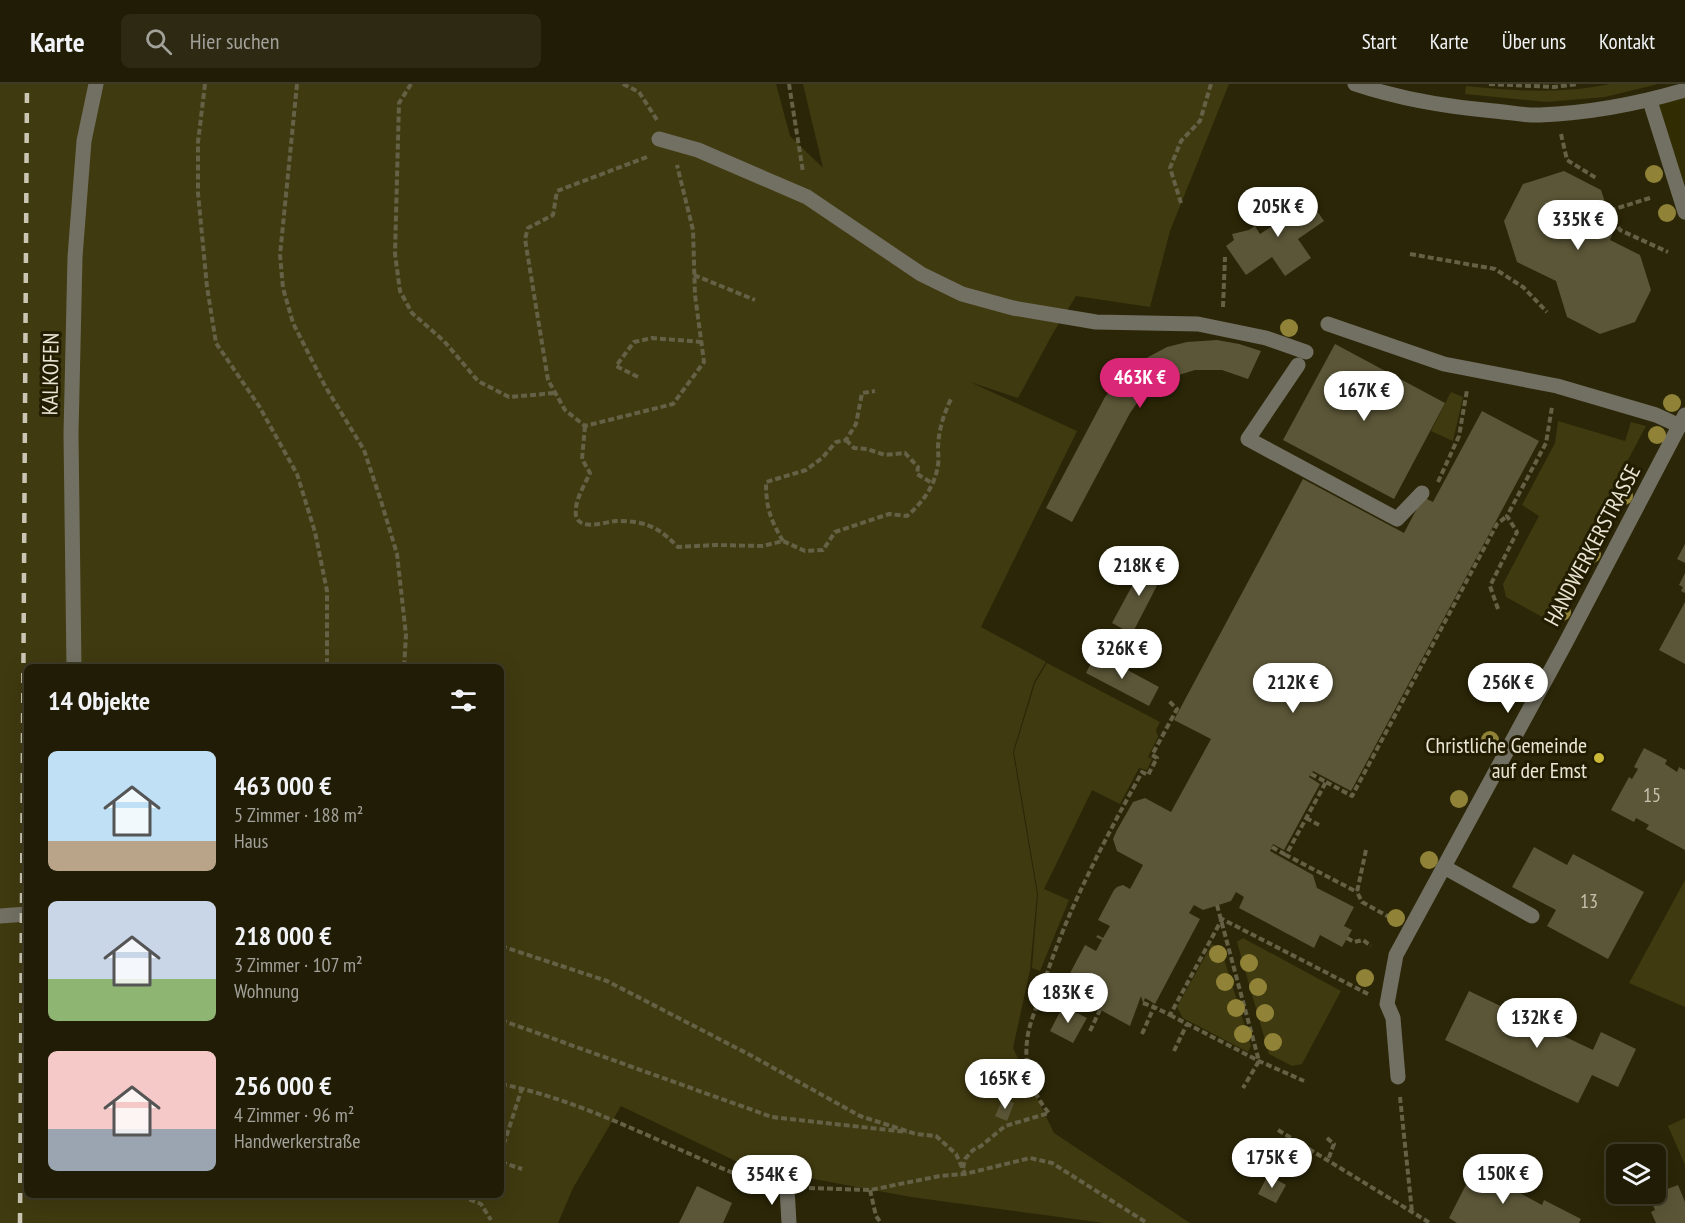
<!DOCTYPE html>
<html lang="de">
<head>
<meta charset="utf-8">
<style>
	:root { --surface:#201c05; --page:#2d2913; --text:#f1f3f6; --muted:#a2a19a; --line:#3d3a27; --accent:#db2777 }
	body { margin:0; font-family:"PT Sans Narrow",sans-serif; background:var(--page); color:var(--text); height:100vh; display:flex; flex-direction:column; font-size:22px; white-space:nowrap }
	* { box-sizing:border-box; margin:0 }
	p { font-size:20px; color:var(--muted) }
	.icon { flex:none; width:33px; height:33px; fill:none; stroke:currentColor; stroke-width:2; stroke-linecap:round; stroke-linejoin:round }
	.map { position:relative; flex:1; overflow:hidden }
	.drawer { position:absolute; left:24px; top:580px; width:480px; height:534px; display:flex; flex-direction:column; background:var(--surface); border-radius:9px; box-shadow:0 6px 24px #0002,0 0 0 2px var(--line) }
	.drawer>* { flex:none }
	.controls { position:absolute; left:1606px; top:1060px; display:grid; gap:12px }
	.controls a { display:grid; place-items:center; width:60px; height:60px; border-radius:9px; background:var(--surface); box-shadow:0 6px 24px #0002,0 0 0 2px var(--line); font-size:30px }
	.price { position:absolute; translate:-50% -51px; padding:0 14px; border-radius:21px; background:#fff; color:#222; font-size:20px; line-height:39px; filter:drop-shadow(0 2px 3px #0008) }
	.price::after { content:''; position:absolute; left:50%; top:36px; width:18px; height:14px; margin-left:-9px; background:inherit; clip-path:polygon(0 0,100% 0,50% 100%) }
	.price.active { background:var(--accent); color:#fff }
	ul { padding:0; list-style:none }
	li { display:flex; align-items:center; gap:18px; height:150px; padding:0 24px }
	li span { display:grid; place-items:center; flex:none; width:168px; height:120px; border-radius:9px; color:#555 }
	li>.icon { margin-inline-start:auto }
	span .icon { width:72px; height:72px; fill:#fffc; stroke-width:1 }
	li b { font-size:26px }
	h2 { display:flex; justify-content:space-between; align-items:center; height:72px; padding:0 24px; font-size:26px }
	header { display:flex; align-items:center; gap:36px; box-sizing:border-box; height:84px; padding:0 30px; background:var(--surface); border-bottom:2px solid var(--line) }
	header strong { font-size:28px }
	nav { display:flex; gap:33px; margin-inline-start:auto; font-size:21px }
	.search { width:420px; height:54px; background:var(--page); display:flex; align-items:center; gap:15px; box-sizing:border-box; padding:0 21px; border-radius:9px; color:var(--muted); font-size:22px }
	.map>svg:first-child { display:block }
	.built { fill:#322c03 }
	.green { fill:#403a10; fill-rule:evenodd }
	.building { fill:#5b5637 }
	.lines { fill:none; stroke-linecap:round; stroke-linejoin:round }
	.path { stroke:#656146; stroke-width:4; stroke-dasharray:6 3; stroke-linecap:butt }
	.minor { stroke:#727062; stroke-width:15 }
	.rail { stroke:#cac6b3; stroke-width:4.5; stroke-dasharray:10 10; stroke-linecap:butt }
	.tree { fill:#908337 }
	.poi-dot { fill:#cdb938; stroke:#221d00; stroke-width:2 }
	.labels { text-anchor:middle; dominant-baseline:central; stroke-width:6; stroke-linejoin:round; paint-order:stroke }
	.number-label { font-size:20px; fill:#c5c1ad }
	.street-label { font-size:22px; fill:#e8e5d4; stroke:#221d00 }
	.poi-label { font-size:22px; fill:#e8e5d4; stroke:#221d00; text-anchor:end }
</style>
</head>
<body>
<header>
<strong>Karte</strong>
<div class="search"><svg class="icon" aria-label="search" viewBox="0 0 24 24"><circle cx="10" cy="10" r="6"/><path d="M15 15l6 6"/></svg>Hier suchen</div>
<nav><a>Start</a><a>Karte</a><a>Über uns</a><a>Kontakt</a></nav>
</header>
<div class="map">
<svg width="1685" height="1139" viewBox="0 0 1685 1139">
	<rect width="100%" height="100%" fill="#2b2607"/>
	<path class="built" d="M1685 10V114L1655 19Z"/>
	<g class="green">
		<path d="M0 0H776L790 52 823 84 803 0H1229L1170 147 1150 223 1076 212 1053 249 1018 314 970 298 1077 347 981 543 1046 578 1034 598 1013 668 1037 810 1030 886 1013 964 1054 1049 1190 1139H1104L911 1113 748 1083 621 1022 573 1104 558 1139H0ZM27 584H501V1112H27Z"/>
		<path d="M1610 0H1658L1605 13 1547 18 1465 10 1466 2C1514 7 1562 10 1610 0Z"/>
		<path d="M1451 308 1463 313 1453 357 1431 347Z"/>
		<path d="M1558 337 1625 357 1631 338 1646 342 1544 534 1506 513 1503 500 1539 432 1522 421 1555 359Z"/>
		<path d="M1047 579 1160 638 1156 646 1158 653 1148 673 1152 675 1147 686 1139 684 1120 720 1092 706 1044 805 1069 816 1040 887 1032 884 1038 810 1014 668 1035 599Z"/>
		<path d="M1685 796V923L1629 899Z"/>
		<path d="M1243 854 1341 907 1302 980 1292 982 1269 970 1237 858Z"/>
		<path d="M1212 860 1221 865 1251 962 1248 968 1183 934 1177 923Z"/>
		<path d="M1685 1034V1081L1668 1042Z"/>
	</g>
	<g class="building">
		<path d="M1564 87 1601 106 1614 146 1610 156 1640 171 1651 206 1635 238 1600 250 1567 233 1556 197 1517 178 1504 137 1523 100Z"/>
		<path d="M1304 108 1324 137 1298 155 1311 174 1285 192 1272 173 1246 191 1226 162 1234 156 1232 150 1249 146 1255 142 1260 150 1281 136 1276 128 1282 123 1279 118 1297 113Z"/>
		<path d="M1217 256 1239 260 1261 267 1248 295 1222 286H1195L1169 294 1157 301 1137 319 1130 329 1072 438 1046 424 1105 313 1122 292 1139 278 1167 263 1187 258Z"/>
		<path d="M1335 260 1445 319 1394 415 1283 356Z"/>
		<path d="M1482 327 1539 357 1351 707 1313 687 1309 693 1320 700 1284 766 1273 760 1270 767 1313 791 1317 804 1354 823 1344 842 1352 846 1342 863 1320 851 1314 864 1239 824 1244 813 1236 808 1231 817 1203 826 1194 821 1189 829 1200 835 1155 920 1145 914 1143 919 1141 912 1130 942 1073 911 1078 906 1070 901 1069 891 1085 861 1096 867 1102 856 1096 853 1098 851 1103 854 1110 842 1098 836 1114 806 1117 803 1123 801 1130 805 1143 781 1117 767 1113 755 1117 746 1133 718 1145 714 1171 728 1211 655 1174 636 1303 395 1404 449 1423 413 1433 418Z"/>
		<path d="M1685 460V479L1677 475Z"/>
		<path d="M1146 476 1165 486 1132 550 1112 539Z"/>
		<path d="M1685 489V509L1681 507 1683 503 1679 501Z"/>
		<path d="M1685 518V580L1659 566Z"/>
		<path d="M1096 569 1159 603 1149 622 1086 589Z"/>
		<path d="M1644 664 1667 676 1665 680 1677 688 1679 683 1685 686V766L1646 745 1649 741 1636 734 1634 738 1611 726 1629 693 1632 695 1638 685 1634 683Z"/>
		<path d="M1534 763 1567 781 1573 770 1644 808 1608 875 1547 842 1556 826 1512 803Z"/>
		<path d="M1469 907 1593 966 1601 948 1636 965 1618 1003 1592 991 1578 1019 1445 956Z"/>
		<path d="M1063 922 1087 934 1073 959 1050 947Z"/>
		<path d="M1003 1014 1014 1019 1007 1037 995 1032Z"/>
		<path d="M1474 1085 1497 1097 1499 1092 1523 1105 1520 1109 1542 1121 1544 1116 1581 1135 1579 1139H1457L1449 1134Z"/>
		<path d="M1268 1091 1286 1101 1276 1119 1258 1110Z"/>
		<path d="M1678 1101 1685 1118V1139H1656L1651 1128 1655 1126 1649 1112Z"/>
		<path d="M697 1102 732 1119 723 1139H679Z"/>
	</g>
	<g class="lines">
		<g class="path">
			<path d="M205 0 198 58V109L207 203 216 259 259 322 297 390 315 448 327 507V584"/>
			<path d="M297 0 280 171 283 204 293 239 325 302 364 366 381 417 397 470 406 551 404 584"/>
			<path d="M411 0 399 19 395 170 400 207 412 229 444 257 478 297 509 313 555 309"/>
			<path d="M623 0 639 8 657 36"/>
			<path d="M789 0 803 88"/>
			<path d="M1489 0 1554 3 1578 0"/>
			<path d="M1561 50 1567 76 1596 94"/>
			<path d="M647 73 557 107 553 131 528 144 525 155 548 296 565 326 585 342 673 320 704 278 695 211 693 146 677 81"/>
			<path d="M1650 114 1608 127 1620 146 1668 168"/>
			<path d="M1181 119 1170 84 1181 57 1200 37 1211 0"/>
			<path d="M1410 170 1495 185 1523 203 1547 228"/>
			<path d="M694 191 755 216"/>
			<path d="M1223 223 1225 173"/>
			<path d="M638 293 616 282 634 258 652 254 701 258"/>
			<path d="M585 342 582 375 590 389C585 400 577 413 576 424 572 450 604 438 616 437 621 437 629 437 635 438 654 441 664 449 678 463L715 461 763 462 783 457 805 467 823 466 835 448 889 430 907 432C922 419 935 402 938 381 939 375 938 369 938 363 939 344 944 329 952 313"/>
			<path d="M846 356 854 364 867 365 885 371 905 369 918 383 917 390 932 399"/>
			<path d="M1438 398 1459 352 1467 306"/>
			<path d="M783 457C770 435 766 423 766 398L806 386 822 374 836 358 846 356 856 340 862 309 875 307"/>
			<path d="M1498 525 1490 502 1517 448 1507 432 1546 359 1552 323"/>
			<path d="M1311 690 1326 698 1286 771 1357 808"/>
			<path d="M1326 698 1352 712 1497 440 1507 432"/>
			<path d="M1306 734 1319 741"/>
			<path d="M1272 763 1286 771"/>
			<path d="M1366 766 1357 808 1362 818 1391 834"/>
			<path d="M1217 821 1259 977 1243 1004"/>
			<path d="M1347 854 1354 858 1363 856 1371 862"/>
			<path d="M501 862 607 897 752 972 860 1032 916 1050 936 1052 956 1070 965 1090"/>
			<path d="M1143 919 1154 923"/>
			<path d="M1170 931 1259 977 1304 997"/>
			<path d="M501 936 772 1033 907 1048"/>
			<path d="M1090 947 1100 926"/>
			<path d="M1142 950 1154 923 1170 931 1222 835 1368 910"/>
			<path d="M1174 967 1187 940"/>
			<path d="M501 1000C561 1012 618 1038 674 1063 705 1076 736 1093 769 1100"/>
			<path d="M1400 1013 1412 1128"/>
			<path d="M1278 1046 1430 1139"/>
			<path d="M1327 1054 1334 1060 1328 1076"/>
			<path d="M501 1069 522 1004"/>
			<path d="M501 1078 522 1085"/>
			<path d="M963 1084 965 1075 973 1066 981 1062 1005 1042 1049 1029C1032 1010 1024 983 1027 957 1028 944 1034 930 1038 918 1061 838 1101 762 1141 690L1142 688 1148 691 1157 674 1152 671 1177 625 1168 616"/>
			<path d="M809 1104 870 1106 940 1092 965 1090 1030 1074 1052 1079 1147 1139"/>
			<path d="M870 1106 876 1132 881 1139"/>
			<path d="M461 1112 481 1120 491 1136"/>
		</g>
		<g class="minor">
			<path d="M1355 0C1400 15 1447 23 1494 27 1509 28 1525 32 1540 31 1590 29 1638 20 1685 6"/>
			<path d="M1650 17 1685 128"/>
			<path d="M659 55 698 66 807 113 921 190 962 210 1013 224 1096 238 1198 240 1266 254 1306 268"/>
			<path d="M1328 240 1444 280 1557 302 1656 331 1680 342"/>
			<path d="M1298 281 1248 355 1397 435 1422 409"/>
			<path d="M74 584 71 350 75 173 84 57 96 0"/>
			<path d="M1444 783 1532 832"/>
			<path d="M0 832 27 830"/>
			<path d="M1398 993 1393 934 1387 920 1396 871 1565 560 1685 331"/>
			<path d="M787 1104 789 1139"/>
		</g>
		<path class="rail" d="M20 1139 27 0"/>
	</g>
	<g class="tree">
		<circle cx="1654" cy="90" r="9"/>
		<circle cx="1667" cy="129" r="9"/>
		<circle cx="1289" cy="244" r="9"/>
		<circle cx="1672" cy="319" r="9"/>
		<circle cx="1657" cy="351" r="9"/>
		<circle cx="1624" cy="412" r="9"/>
		<circle cx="1592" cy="470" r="9"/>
		<circle cx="1562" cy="528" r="9"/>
		<circle cx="1525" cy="598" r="9"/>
		<circle cx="1490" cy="656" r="9"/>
		<circle cx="1459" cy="715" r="9"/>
		<circle cx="1429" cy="776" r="9"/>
		<circle cx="1396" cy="834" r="9"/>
		<circle cx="1218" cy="870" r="9"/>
		<circle cx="1249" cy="879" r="9"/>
		<circle cx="1365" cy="894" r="9"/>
		<circle cx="1225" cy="898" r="9"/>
		<circle cx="1258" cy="903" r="9"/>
		<circle cx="1236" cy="924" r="9"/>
		<circle cx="1265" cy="929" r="9"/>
		<circle cx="1243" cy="950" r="9"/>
		<circle cx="1273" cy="958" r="9"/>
	</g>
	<circle class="poi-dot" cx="1599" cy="674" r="6"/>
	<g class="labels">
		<g class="number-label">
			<text x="1652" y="711">15</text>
			<text x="1589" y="817">13</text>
		</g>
		<g class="street-label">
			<text transform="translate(50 290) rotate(-89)">KALKOFEN</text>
			<text transform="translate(1592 461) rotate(-62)">HANDWERKERSTRASSE</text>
		</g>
		<g class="poi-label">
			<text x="1587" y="661">Christliche Gemeinde<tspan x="1587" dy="25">auf der Emst</tspan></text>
		</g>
	</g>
</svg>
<div class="controls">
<a><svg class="icon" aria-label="layers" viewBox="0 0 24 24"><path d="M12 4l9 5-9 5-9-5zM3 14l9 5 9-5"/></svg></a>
</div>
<b class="price" style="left:1278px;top:154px">205K €</b>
<b class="price" style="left:1578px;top:167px">335K €</b>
<b class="price active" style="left:1140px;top:325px">463K €</b>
<b class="price" style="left:1364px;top:338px">167K €</b>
<b class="price" style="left:1139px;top:513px">218K €</b>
<b class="price" style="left:1122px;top:596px">326K €</b>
<b class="price" style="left:1293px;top:630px">212K €</b>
<b class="price" style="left:1508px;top:630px">256K €</b>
<b class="price" style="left:1068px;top:940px">183K €</b>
<b class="price" style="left:1537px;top:965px">132K €</b>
<b class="price" style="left:1005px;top:1026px">165K €</b>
<b class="price" style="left:1272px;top:1105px">175K €</b>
<b class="price" style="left:1503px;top:1121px">150K €</b>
<b class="price" style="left:772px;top:1122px">354K €</b>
<section class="drawer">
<h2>14 Objekte<svg class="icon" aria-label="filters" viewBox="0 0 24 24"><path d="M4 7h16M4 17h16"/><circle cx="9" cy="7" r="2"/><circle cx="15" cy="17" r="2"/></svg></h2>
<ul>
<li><span style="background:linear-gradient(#bfe0f5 75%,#b9a48a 0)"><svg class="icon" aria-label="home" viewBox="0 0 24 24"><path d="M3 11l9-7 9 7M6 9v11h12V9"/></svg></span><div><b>463 000 €</b><p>5 Zimmer · 188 m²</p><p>Haus</p></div></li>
<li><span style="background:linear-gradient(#c9d6e8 65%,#8fb573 0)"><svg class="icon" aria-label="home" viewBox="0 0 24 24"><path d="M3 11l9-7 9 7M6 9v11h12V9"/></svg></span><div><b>218 000 €</b><p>3 Zimmer · 107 m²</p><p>Wohnung</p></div></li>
<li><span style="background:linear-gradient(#f6c9c9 65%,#9aa5b1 0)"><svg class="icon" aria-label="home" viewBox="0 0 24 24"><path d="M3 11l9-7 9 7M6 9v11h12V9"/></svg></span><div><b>256 000 €</b><p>4 Zimmer · 96 m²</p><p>Handwerkerstraße</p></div></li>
</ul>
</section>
</div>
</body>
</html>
